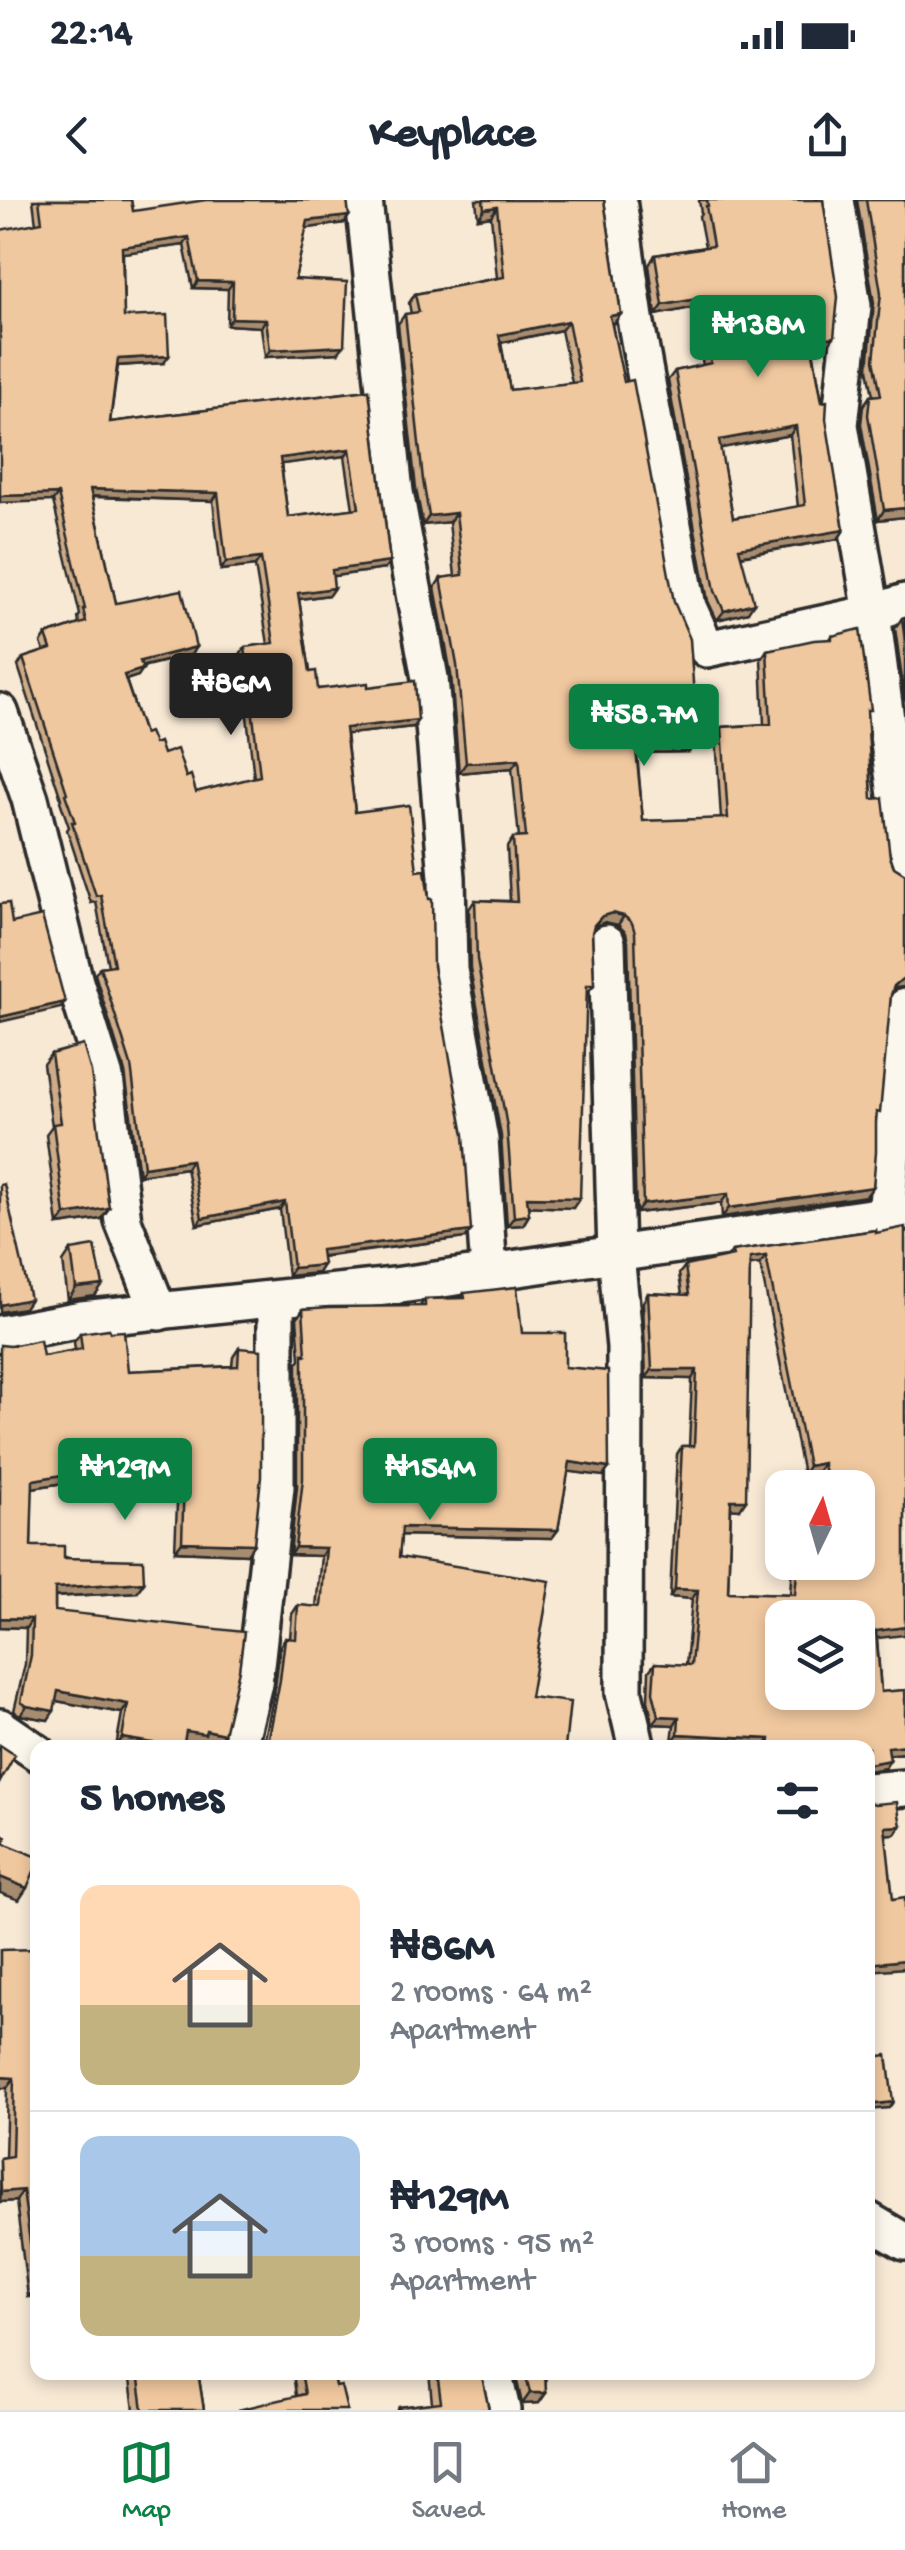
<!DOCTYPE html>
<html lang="en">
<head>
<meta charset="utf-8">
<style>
	:root { --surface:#fff; --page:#f6f6f7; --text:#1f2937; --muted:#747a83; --line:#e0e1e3; --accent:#0b8043 }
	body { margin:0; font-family:"Gochi Hand",sans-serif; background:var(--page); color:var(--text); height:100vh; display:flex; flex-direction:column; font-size:38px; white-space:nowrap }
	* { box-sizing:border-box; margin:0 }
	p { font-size:32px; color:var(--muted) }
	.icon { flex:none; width:55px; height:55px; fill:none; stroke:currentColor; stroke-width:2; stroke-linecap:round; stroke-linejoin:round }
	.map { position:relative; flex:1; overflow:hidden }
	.drawer { position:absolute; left:30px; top:1540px; width:845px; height:640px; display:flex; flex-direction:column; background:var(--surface); border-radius:20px; box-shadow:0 5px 15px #0003 }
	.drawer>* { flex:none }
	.needle { width:65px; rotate:5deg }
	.fabs { position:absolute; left:765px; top:1270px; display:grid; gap:20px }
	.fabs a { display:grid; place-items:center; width:110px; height:110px; border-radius:20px; background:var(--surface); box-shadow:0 5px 15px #0003; font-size:50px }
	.price { position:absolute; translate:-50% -85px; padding:0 22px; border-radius:10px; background:var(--accent); color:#fff; font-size:32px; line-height:65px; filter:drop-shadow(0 2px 5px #0008) }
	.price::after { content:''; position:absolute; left:50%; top:60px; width:30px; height:22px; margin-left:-15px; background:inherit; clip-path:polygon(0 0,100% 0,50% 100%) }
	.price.on { background:#222; color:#fff }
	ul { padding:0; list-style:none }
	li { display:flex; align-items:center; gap:30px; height:250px; padding:0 50px }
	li+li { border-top:2px solid var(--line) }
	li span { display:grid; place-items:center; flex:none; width:280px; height:200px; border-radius:20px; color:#555 }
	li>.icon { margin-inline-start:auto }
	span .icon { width:120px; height:120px; fill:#fffc; stroke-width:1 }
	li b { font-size:42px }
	h2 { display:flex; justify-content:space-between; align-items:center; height:120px; padding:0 50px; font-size:42px }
	.status { display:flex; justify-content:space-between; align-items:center; height:70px; padding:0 50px; background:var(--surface); direction:ltr }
	.status svg { height:28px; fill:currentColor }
	header { display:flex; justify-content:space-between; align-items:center; height:130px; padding:0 50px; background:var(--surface); font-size:45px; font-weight:700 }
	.tabs { display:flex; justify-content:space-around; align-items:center; height:140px; border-top:2px solid var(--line); background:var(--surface); font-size:28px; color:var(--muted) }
	.tabs a { display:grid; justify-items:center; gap:5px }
	.tabs .on { color:var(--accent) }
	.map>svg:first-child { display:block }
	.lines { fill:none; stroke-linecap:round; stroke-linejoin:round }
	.minor-casing { stroke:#2b2b2b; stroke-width:42 }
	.minor { stroke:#fbf7ec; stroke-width:35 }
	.wall { fill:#ceac89; stroke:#2b2b2b; stroke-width:2.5; fill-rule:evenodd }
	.shaded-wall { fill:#a88c6f; stroke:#2b2b2b; stroke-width:2.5 }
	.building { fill:#f0c89f; stroke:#2b2b2b; stroke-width:2.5; fill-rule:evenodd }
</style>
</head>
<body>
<div class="status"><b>22:14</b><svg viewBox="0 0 49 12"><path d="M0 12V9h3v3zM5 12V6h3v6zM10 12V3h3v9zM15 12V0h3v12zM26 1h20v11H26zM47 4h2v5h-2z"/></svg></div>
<header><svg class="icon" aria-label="back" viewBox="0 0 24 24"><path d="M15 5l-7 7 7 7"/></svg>Keyplace<svg class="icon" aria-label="share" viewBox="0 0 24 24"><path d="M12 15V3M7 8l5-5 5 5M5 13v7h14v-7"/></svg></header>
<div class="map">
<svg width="905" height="2210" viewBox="0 0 905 2210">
	<rect width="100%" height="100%" fill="#f8e9d5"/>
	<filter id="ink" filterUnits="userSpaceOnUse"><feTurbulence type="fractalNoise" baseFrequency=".01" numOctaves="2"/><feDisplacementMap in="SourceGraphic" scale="20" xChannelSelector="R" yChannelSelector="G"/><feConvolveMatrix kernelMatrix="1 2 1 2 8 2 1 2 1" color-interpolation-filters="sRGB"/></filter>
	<g filter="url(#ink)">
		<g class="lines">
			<defs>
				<g id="minor">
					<path d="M364 0 395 292 430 478 447 677 449 770 480 940 489 1072"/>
					<path d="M618 0 635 118 688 407 707 449 872 413 905 402"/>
					<path d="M836 0 853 106 840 225 872 413 905 664"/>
					<path d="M0 512 30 599 75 782 105 878 123 1021 159 1112"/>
					<path d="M607 743 616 1054 625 1147 624 1493 637 1548"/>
					<path d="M886 1015 905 807"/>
					<path d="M0 1134 82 1119 394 1086 905 1012"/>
					<path d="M0 1527 38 1553"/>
					<path d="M238 1548 254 1483 276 1287V1099"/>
					<path d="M868 1591 905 1588"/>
					<path d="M868 2020 905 2042"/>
					<path d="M493 2172 502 2210"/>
				</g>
			</defs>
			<use href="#minor" class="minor-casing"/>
			<use href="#minor" class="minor"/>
		</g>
		<g class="wall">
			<path d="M33 0H131L133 11 349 16 344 23 306 28 295 79 338 153 265 157 261 127 227 125 228 89 193 88 184 45 123 53 124 117 164 163 118 166 110 222 369 190 390 362 385 369 333 376 329 395 299 399 310 472 318 489 368 487 413 527 346 534 355 612 417 671 433 766 465 1038 322 1057 318 1073 288 1076 280 1009 197 1025 186 968 139 975 125 872 95 774 100 767 108 766 96 702 91 703 67 630 69 627 60 601 61 599 18 466 23 458 44 451 41 443 46 435 79 424 78 417 80 415 53 301 36 24ZM345 256 353 309 288 317 281 264ZM92 297 213 301 221 370 255 366 268 444 245 447 240 454 254 578 196 592 186 577 144 534 126 480 138 476 142 467 191 455 116 403Z"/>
			<path d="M476 0H604L621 114 614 123 612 124 689 552 637 553 643 621 721 619 716 536 722 527 764 524 761 459 767 450 830 439 832 436 867 515 872 599 894 667 905 674V787L895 788 891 795 876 918 873 987 866 996 722 1017 721 1003 636 1013 628 742 626 733 618 725 605 722 595 726 592 733 594 785 586 794 573 1008 528 1006 529 1015 523 1025 507 1026 501 936 470 768 469 709 475 700 510 701 507 647 513 638H519L512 568 459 573 451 474 435 387 441 378 455 376 449 322 423 325 416 289 398 124 405 114H411L409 103 415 94 497 78 491 16 478 18ZM561 130 572 183 510 190 501 143Z"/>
			<path d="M699 0H823L827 146 813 149 844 330 838 339 741 356 748 412 717 420 708 401 668 180 675 171 703 165 691 108 656 115 649 65 655 55 705 47 699 16 701 13ZM790 235 798 307 733 318 720 248Z"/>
			<path d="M857 0H905V317L878 320 861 224 863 206 870 196H873L868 169 874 103Z"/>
			<path d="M905 417V501L895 428 902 418Z"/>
			<path d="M51 854 109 1008 101 1019 58 1025 46 934 52 926 43 864Z"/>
			<path d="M876 1030 877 1438 881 1492 905 1490V1553L889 1555 885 1568 868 1548H764L672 1542 674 1525 653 1524 648 1500 649 1471 655 1463 686 1465 692 1399 670 1397 677 1254 682 1246H689L692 1179 646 1178 643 1102 648 1093 682 1095 679 1074 685 1066 728 1057 732 1051ZM760 1064 803 1274 818 1271 820 1288H858V1362H792L790 1394 728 1392 731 1308 740 1309 750 1065Z"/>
			<path d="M71 1050 95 1096 68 1100 63 1062Z"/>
			<path d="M464 1093 522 1133 565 1167 609 1268 603 1276 568 1271 558 1330 552 1338 401 1335 399 1357 530 1497 565 1548H263L275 1488 280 1446 285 1438H290L292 1414 298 1405 316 1407 321 1356 290 1355 297 1287V1163L300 1159 297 1118 303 1109 420 1106 425 1099 461 1098Z"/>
			<path d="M80 1133 128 1171 232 1166 233 1157 239 1148 247 1354 175 1351 179 1255 106 1263 107 1267 100 1277 32 1288 31 1346 144 1382 137 1392 55 1397V1411L224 1534 217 1543 201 1540 198 1543 184 1541 116 1547 122 1513 56 1501 48 1520 20 1515 14 1511 25 1464 26 1428 0 1427 43 1156 75 1150 74 1142Z"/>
			<path d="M0 1750 38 1764V2096L28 2097 16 2001 0 2002V1958L5 1957 7 1888H0Z"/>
			<path d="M129 2172H198L204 2210H134Z"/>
			<path d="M333 2172 336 2187 296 2196 293 2172Z"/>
			<path d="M429 2172H481L489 2210H397L399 2207 432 2203Z"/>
			<path d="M515 2172H545L546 2193 539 2203 522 2204Z"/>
		</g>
		<g class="shaded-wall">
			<path d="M497 7 491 16 478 18 484 9Z"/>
			<path d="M349 16 344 23 302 29 308 21Z"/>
			<path d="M189 37 184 45 117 54 122 47Z"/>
			<path d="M198 81 233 82 228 89 193 88Z"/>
			<path d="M697 99 691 108 656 115 663 105Z"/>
			<path d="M621 114 614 123 604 125 610 116Z"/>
			<path d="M232 118 266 119 261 127 227 125Z"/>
			<path d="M568 121 561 130 493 144 499 135Z"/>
			<path d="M834 137 827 146 805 150 811 141Z"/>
			<path d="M344 146 338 153 265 157 270 150Z"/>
			<path d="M169 156 164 163 113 166 118 159Z"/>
			<path d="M796 226 790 235 712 250 719 240Z"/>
			<path d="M350 249 345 256 275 265 280 258Z"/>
			<path d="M90 289 218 293 213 301 85 296Z"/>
			<path d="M58 294 53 301 0 303V296Z"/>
			<path d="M905 308V317L878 320 884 310Z"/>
			<path d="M456 313 449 322 423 325 429 316Z"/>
			<path d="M844 330 838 339 732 357 739 348Z"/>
			<path d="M261 358 255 366 221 370 226 362Z"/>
			<path d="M390 362 385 369 327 377 332 370Z"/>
			<path d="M334 388 329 395 293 400 298 393Z"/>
			<path d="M754 403 748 412 717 420 724 411Z"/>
			<path d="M196 447 191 455 135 468 140 461Z"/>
			<path d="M143 469 138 476 119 482 124 475Z"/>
			<path d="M418 520 413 527 340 535 345 528Z"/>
			<path d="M695 543 689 552 637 553 630 558 640 544Z"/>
			<path d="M519 559 512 568 459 573 466 563Z"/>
			<path d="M612 713 624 716 618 725 605 722 595 726 588 734 602 716Z"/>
			<path d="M905 778V787L895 788 887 796 894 786 902 779Z"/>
			<path d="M65 802 61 808 0 822V817Z"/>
			<path d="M191 960 186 968 139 975 144 967Z"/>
			<path d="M873 987 866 996 722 1017 729 1008Z"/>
			<path d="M728 994 721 1003 636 1013 643 1004Z"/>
			<path d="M527 997 580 998 573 1008 521 1006Z"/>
			<path d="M285 1002 280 1009 197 1025 202 1018Z"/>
			<path d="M109 1008 101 1019 58 1025 65 1015Z"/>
			<path d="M529 1015 523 1025 507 1026 514 1017Z"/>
			<path d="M471 1031 465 1038 316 1057 321 1050Z"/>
			<path d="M766 1056 760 1064 744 1066 750 1058Z"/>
			<path d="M323 1065 318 1073 288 1076 293 1068Z"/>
			<path d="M103 1085 95 1096 68 1100 76 1088Z"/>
			<path d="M30 1099 24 1108 0 1112V1105L3 1104Z"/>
			<path d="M652 1170H697L692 1179 646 1178Z"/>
			<path d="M185 1246 179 1255 98 1264 104 1254Z"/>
			<path d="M570 1262 609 1268 603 1276 564 1271Z"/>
			<path d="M823 1263 818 1271 803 1274 808 1266Z"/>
			<path d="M107 1267 100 1277 26 1289 33 1280Z"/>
			<path d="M731 1300H746L740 1309 725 1308Z"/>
			<path d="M402 1327 558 1330 552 1338 396 1335Z"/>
			<path d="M182 1342 254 1344 247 1354 175 1351Z"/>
			<path d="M295 1347 326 1348 321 1356 290 1355Z"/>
			<path d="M144 1382 137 1392 49 1397 55 1388Z"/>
			<path d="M675 1389 698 1390 692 1399 670 1397Z"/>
			<path d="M0 1418 32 1419 26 1428 0 1427Z"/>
			<path d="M905 1427V1435L870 1439 876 1431Z"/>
			<path d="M58 1491 128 1504 122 1513 51 1500Z"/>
			<path d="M27 1506 54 1511 48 1520 20 1515Z"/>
			<path d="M659 1516 679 1517 674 1525 653 1524Z"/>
			<path d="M206 1530 224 1534 217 1543 201 1540 198 1543 179 1540 186 1531Z"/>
			<path d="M678 1534 770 1539 764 1547 672 1542Z"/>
			<path d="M122 1538 182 1548 116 1547Z"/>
			<path d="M905 1545V1553L882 1555 888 1547Z"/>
			<path d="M890 1560 885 1568 868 1571V1564Z"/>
			<path d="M901 1626 895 1634 879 1635 885 1627Z"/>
			<path d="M0 1677 27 1688 19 1700 0 1693Z"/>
			<path d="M905 1760V1768L868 1771V1764Z"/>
			<path d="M0 1877 14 1878 7 1888H0Z"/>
			<path d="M893 1902 889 1908 868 1910V1905Z"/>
			<path d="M23 1990 16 2001 0 2002 1 1992Z"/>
			<path d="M38 2086V2096L28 2097 36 2087Z"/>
			<path d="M530 2193H546L539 2203 522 2204Z"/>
		</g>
		<g class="building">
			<path d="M39 0H131L133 11 206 0H347L349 16 308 21 295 79 347 82 344 146 270 150 266 119 232 118 233 82 198 81 189 37 122 47 124 117 167 115 169 156 118 159 110 222 369 190 390 362 332 370 334 388 298 393 310 472 316 471 318 489 368 483V487L415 481 418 520 345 528 355 612 409 605 417 671 425 670 429 699H432L433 766 464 935 471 1031 321 1050 323 1065 293 1068 285 1002 202 1018 191 960 144 967 131 865 100 767 114 765 101 695 96 696 72 622H75L65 594 67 593 23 458 51 449 46 435 86 422 83 409H85L58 294 0 296V30L42 22ZM350 249 359 308 288 317 280 258ZM90 289 218 293 226 362 261 358 274 443 245 447 260 576 196 592 191 575 186 577 177 549 163 554 159 542 154 544 149 532 144 534 124 475 143 469 140 461 196 447 182 390 116 403Z"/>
			<path d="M483 0H604L621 114 610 116 624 182 633 180 674 402 690 439 695 511V543L640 544 641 549H636L643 621 728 618 722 527 771 524 767 450 814 440 832 439V436L860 429 871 510H867L872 599 883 598 890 657 894 667 905 674V778L902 779 894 786 891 795 880 913 876 912V952L873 987 729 1008 728 994 643 1004 635 733 632 723 624 716 612 713 602 716 594 725 592 733 594 785H587L580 998 527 997 529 1015 514 1017 507 927 477 759 475 700 517 702 513 638 526 637 519 559 466 563 457 465 441 378 463 375 456 313 429 316 423 280 405 114 419 112 415 94 504 77 497 7 484 9ZM568 121 580 182 510 190 499 135Z"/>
			<path d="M707 0H823L838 97 834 137 811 141 822 202 827 201 826 219 844 330 739 348 754 403 724 411 715 391 675 171 711 163 697 99 663 105 655 55 713 46 706 6H708ZM796 226 805 305 733 318 719 240Z"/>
			<path d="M866 0H905V308L884 310 868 215 870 196 881 195 874 160 881 93Z"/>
			<path d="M905 417V442L902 418Z"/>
			<path d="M9 703 12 723 42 716 65 802 0 817V704Z"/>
			<path d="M83 845 91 872 109 1008 65 1015 53 924 61 923 51 854Z"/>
			<path d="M4 984 30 1099 0 1105V985Z"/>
			<path d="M905 1027V1427L876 1431 881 1492 905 1490V1545L888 1547 890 1560 868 1564V1548H769L770 1539 678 1534 679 1517 659 1516 653 1492 655 1463 691 1465 698 1390 675 1389 682 1246H694L697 1170H652L648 1093 689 1095 685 1066 733 1056 732 1051 876 1030V1033ZM766 1056 808 1266 823 1263 827 1288H858V1362H798L795 1394 728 1392 731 1300H746L750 1058ZM782 1418H858V1492H782Z"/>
			<path d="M95 1046 103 1085 76 1088 71 1050Z"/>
			<path d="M517 1087 522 1133H565V1167L608 1171 609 1268 570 1262 558 1330 402 1327 399 1357 550 1381 530 1497 570 1502 565 1548H267L280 1480 285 1438 296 1439 298 1405 321 1407 326 1348 295 1347 303 1279V1154L306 1155 303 1109 329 1107 425 1106V1099L465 1098 464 1093Z"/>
			<path d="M109 1129 110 1132 124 1131 128 1171 238 1166 239 1148 261 1150V1277L254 1344 182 1342 185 1246 104 1254 107 1267 33 1280 31 1346H64V1358L143 1360 144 1382 55 1388V1411L244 1432 239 1470 224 1534 206 1530 205 1534 186 1531 183 1548 122 1538 128 1504 58 1491 54 1511 27 1506 21 1502 31 1455 32 1419 0 1418V1145L10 1146 40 1140 43 1156 82 1149 80 1133Z"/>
			<path d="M0 1545 15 1555 0 1582Z"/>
			<path d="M868 1602 875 1604 897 1602 901 1626 885 1627 893 1699 905 1697V1760L868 1764Z"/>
			<path d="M0 1634 6 1637 4 1643 38 1657V1662L27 1688 0 1677Z"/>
			<path d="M38 1749 36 1764H38V2086L36 2087 23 1990 1 1992 0 1958 12 1956 14 1878 0 1877V1750Z"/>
			<path d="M887 1855 893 1902 868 1905V1858Z"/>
			<path d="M138 2172H198L204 2210H143Z"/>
			<path d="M301 2172H333L336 2187 341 2186 347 2210H238L305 2194Z"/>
			<path d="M437 2172H481L489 2210H397H399V2207L441 2202Z"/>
			<path d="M525 2172H545L546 2193H530Z"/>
		</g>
	</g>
</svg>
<div class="fabs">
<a><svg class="needle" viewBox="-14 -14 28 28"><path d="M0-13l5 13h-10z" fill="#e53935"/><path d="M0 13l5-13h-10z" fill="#747a83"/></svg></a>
<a><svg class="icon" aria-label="layers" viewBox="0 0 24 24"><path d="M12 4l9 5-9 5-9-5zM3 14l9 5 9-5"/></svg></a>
</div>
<b class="price" style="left:758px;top:180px">₦138M</b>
<b class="price on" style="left:231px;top:538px">₦86M</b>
<b class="price" style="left:644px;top:569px">₦58.7M</b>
<b class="price" style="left:125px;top:1323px">₦129M</b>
<b class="price" style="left:430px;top:1323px">₦154M</b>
<section class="drawer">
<h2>5 homes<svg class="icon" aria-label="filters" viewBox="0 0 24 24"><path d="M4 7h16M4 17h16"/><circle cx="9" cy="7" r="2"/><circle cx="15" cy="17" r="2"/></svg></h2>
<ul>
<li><span style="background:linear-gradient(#ffd9b3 60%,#c2b280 0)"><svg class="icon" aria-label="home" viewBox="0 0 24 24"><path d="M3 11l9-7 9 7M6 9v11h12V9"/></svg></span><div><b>₦86M</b><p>2 rooms · 64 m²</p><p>Apartment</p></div></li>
<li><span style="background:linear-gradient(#a9c7e8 60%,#c2b280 0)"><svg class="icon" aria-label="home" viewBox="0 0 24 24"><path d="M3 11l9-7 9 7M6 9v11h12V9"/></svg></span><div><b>₦129M</b><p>3 rooms · 95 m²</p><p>Apartment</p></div></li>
</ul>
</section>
</div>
<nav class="tabs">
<a class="on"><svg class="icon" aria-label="map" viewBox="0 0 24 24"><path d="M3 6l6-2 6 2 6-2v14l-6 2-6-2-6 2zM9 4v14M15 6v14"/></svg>Map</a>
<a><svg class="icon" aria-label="saved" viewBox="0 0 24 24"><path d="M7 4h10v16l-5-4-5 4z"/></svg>Saved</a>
<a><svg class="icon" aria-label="home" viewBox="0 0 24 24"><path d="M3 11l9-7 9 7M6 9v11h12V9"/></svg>Home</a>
</nav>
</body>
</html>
